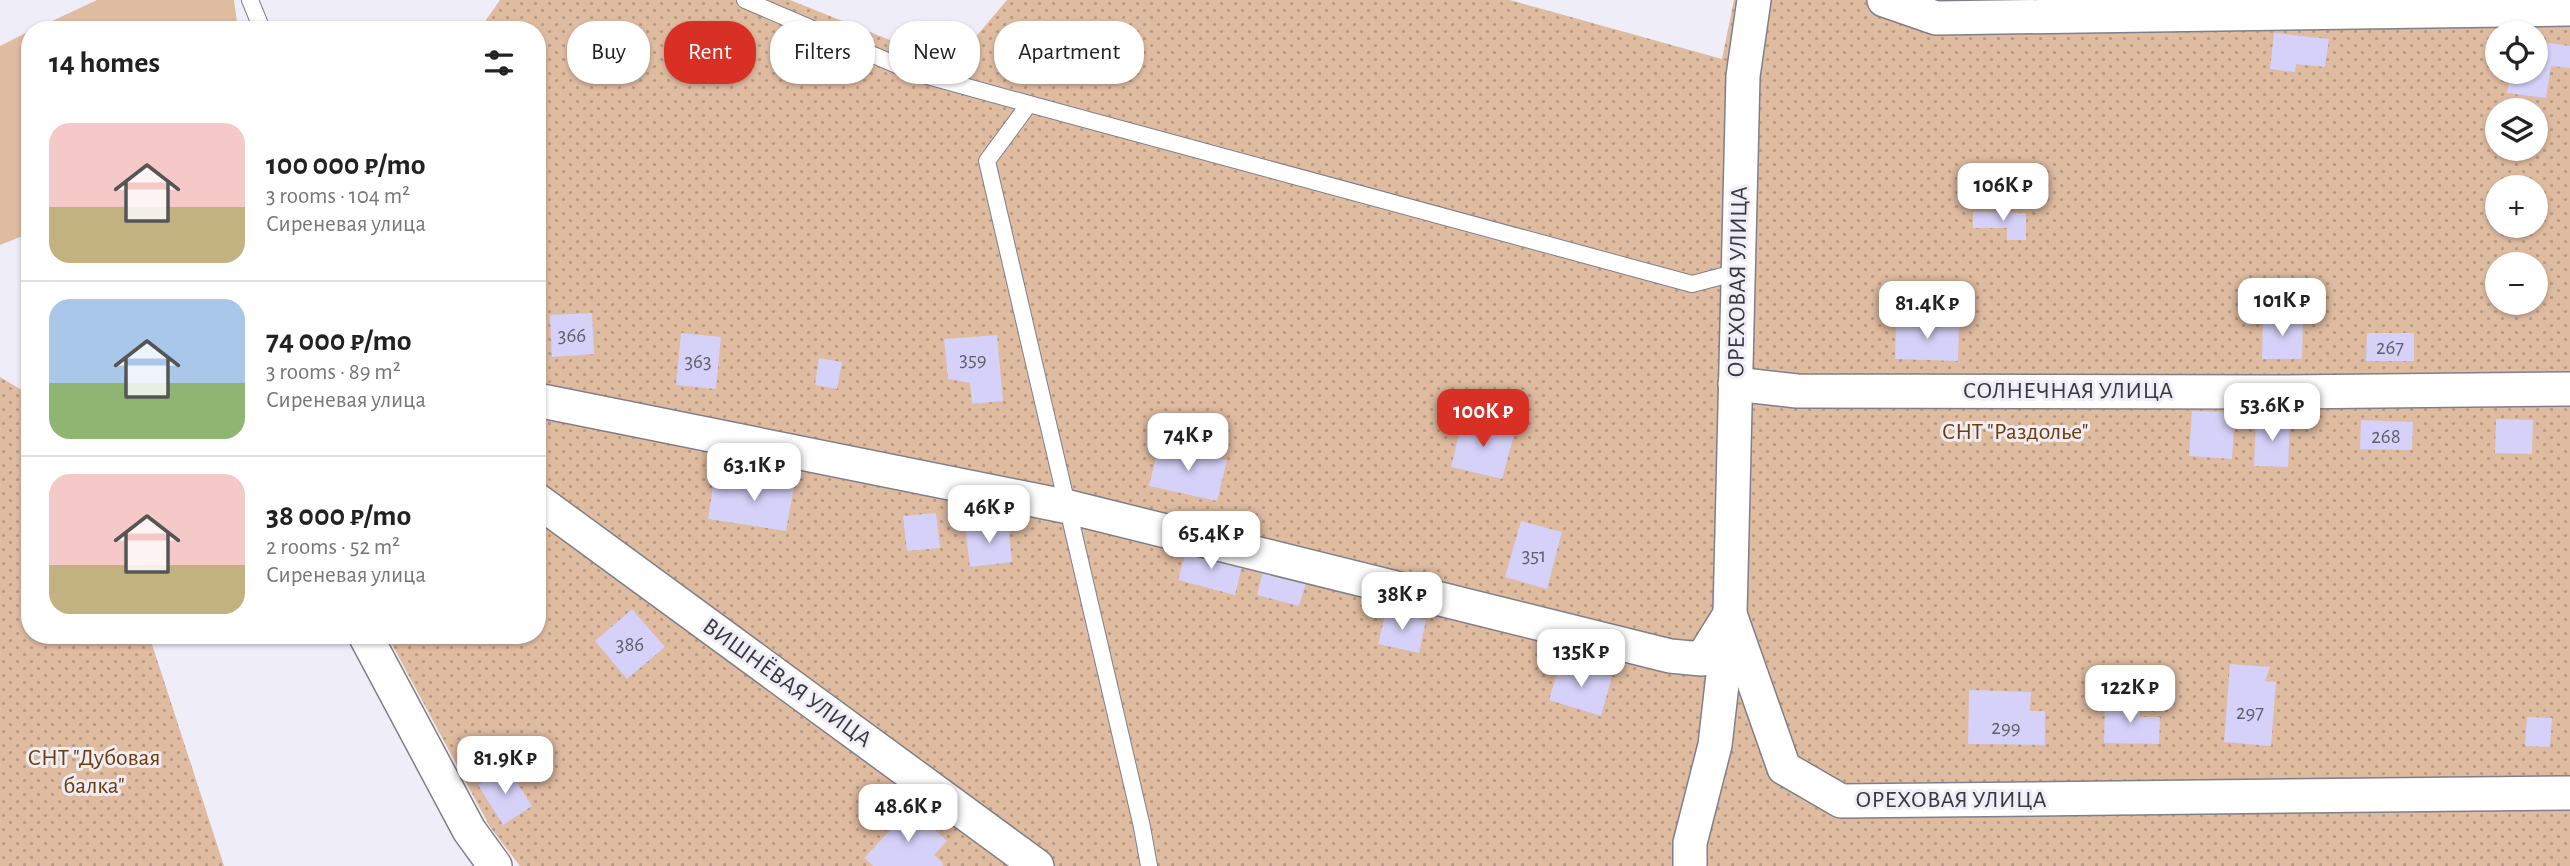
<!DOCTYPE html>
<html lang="en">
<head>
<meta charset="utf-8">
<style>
	:root { --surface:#fff; --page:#f2f2f2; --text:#222; --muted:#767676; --line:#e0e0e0; --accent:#d93025 }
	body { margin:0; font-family:"Alegreya Sans",sans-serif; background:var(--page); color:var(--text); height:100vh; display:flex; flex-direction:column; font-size:26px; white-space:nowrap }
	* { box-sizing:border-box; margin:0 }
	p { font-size:23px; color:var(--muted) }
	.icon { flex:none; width:38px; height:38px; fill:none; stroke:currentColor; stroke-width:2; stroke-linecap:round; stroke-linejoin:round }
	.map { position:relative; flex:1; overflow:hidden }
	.side { position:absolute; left:21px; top:21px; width:525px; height:623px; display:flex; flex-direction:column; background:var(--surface); border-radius:28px; box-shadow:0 2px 5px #0004 }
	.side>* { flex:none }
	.banner { position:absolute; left:567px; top:21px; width:665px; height:63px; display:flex; gap:14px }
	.buttons { position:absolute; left:2485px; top:21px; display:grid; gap:14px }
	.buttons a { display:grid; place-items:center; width:63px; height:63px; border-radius:50%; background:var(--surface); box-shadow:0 2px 5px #0004; font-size:35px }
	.price { position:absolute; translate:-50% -60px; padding:0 16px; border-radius:14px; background:#fff; color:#222; font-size:23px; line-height:46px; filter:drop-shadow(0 2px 4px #0008) }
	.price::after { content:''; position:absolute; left:50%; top:42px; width:21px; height:16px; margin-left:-10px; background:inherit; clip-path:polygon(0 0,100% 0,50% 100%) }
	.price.current { background:var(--accent); color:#fff }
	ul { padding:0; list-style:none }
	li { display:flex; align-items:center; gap:21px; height:175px; padding:0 28px }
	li+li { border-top:2px solid var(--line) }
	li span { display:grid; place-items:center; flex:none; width:196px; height:140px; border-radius:21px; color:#555 }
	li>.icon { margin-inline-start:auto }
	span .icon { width:84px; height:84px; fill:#fffc; stroke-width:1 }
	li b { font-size:30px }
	h2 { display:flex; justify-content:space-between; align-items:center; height:84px; padding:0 28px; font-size:30px }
	.chip { padding:0 24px; border-radius:28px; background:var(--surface); box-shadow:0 2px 5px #0004; font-size:24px; line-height:63px }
	.chip.current { background:var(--accent); color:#fff }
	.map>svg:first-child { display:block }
	.grass { fill:#dfbba0 }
	.garden { fill:url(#garden-dots); fill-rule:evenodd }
	.building { fill:#d5d1f8 }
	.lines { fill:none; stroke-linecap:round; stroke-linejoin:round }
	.service-casing { stroke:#807f89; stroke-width:18 }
	.minor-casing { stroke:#807f89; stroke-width:36 }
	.service { stroke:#fff; stroke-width:16 }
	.minor { stroke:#fff; stroke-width:33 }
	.labels { text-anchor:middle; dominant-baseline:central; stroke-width:6; stroke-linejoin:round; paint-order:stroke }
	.number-label { font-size:21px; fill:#605f6c }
	.street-label { font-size:24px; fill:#39393d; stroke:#eeedf8 }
	.park-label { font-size:24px; fill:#713c02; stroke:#eeedf8 }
</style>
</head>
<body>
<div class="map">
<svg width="2570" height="866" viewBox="0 0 2570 866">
	<defs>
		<pattern id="garden-dots" width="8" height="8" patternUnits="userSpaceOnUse" patternTransform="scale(1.75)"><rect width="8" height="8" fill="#dfbba0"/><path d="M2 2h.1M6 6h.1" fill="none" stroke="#b69984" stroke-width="1.8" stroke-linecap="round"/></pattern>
	</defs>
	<rect width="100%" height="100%" fill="#eeedf8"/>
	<g class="grass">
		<path d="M97 0H234L238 30H33Z"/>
		<path d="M30 31V233L0 245V46Z"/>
	</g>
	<g class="garden">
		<path d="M500 0H790L952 65 1007 0H1510L1722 59 1734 0H2570V866H520L490 827 387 635H537V30H479ZM2497 33H2536V72H2497ZM2497 110H2536V149H2497ZM2497 187H2536V226H2497ZM2497 264H2536V303H2497Z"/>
		<path d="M0 377 30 395V635H149L224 866H0Z"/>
	</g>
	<g class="building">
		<path d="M2274 33 2329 39 2325 67 2296 64 2295 72 2270 69Z"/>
		<path d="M2536 41 2570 46V68L2551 66 2546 98 2507 93 2511 72H2536Z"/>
		<path d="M1973 212 2026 213V240H2007V228H1973Z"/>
		<path d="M592 313 594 354 552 357 550 315Z"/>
		<path d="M2263 317 2303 318 2302 359H2262Z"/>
		<path d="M1896 321 1959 324 1958 361 1895 359Z"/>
		<path d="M681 333 721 337 716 389 676 385Z"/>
		<path d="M2367 333H2414V361H2366Z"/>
		<path d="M997 335 1003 401 972 404 970 383 948 379 944 339Z"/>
		<path d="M819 358 842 362 837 389 815 385Z"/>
		<path d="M2192 411 2235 413 2232 459 2189 456Z"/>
		<path d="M1463 418 1515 431 1502 479 1451 467Z"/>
		<path d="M2496 419 2533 420 2532 454 2495 453Z"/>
		<path d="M2256 420 2290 421 2288 467 2254 466Z"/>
		<path d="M2361 420 2413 422 2412 450 2360 449Z"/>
		<path d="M1159 445 1227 460 1217 501 1149 486Z"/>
		<path d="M747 473 795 481 786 531 708 519 713 485 745 490Z"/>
		<path d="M936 513 940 548 907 551 903 516Z"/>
		<path d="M1521 521 1562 532 1547 589 1505 577Z"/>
		<path d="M1008 523 1012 562 970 567 965 527Z"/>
		<path d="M1187 548 1243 562 1235 595 1178 580Z"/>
		<path d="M1263 571 1306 583 1299 606 1257 595Z"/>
		<path d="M632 609 665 647 627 679 595 641Z"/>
		<path d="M1386 611 1426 620 1419 653 1378 644Z"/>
		<path d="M1560 662 1612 677 1601 716 1549 700Z"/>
		<path d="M2230 664 2270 667 2265 681 2276 682 2271 746 2224 742Z"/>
		<path d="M1969 690 2031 692 2030 711H2045V745L1968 744Z"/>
		<path d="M2105 702H2140V717H2160L2159 744 2104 743Z"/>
		<path d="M2527 717 2552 718 2550 747 2525 746Z"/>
		<path d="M507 767 532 806 503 825 478 785Z"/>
		<path d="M911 808 947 841 934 855 944 864 942 866H873L864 858Z"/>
	</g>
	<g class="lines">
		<defs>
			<g id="service">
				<path d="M250 0 259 22 257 30"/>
				<path d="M745 0 913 72 1029 104"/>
				<path d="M1149 866 1142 827 987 161 1029 104 1692 284 1738 272"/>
			</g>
			<g id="minor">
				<path d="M1754 0 1743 76 1730 614 1784 768 1841 801 2570 793"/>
				<path d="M1884 0 1936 18 2570 9"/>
				<path d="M1735 384 1797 391 2276 392 2570 389"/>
				<path d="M537 400 1069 507 1670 656 1702 659 1730 614"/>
				<path d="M537 500 1037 866"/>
				<path d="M365 635 469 830 495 866"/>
				<path d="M1690 866V843L1715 745 1729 623"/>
			</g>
		</defs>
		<use href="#service" class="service-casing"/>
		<use href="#minor" class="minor-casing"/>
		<use href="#service" class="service"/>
		<use href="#minor" class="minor"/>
	</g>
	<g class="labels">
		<g class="number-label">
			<text x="572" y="335">366</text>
			<text x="2390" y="347">267</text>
			<text x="973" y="359">359</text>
			<text x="698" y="361">363</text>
			<text x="2386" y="436">268</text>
			<text x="1534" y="555">351</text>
			<text x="630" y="644">386</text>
			<text x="2250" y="712">297</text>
			<text x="2006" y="727">299</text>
		</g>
		<g class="street-label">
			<text transform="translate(1738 282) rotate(-89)">ОРЕХОВАЯ УЛИЦА</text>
			<text x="2068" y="391">СОЛНЕЧНАЯ УЛИЦА</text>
			<text transform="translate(787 683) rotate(36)">ВИШНЁВАЯ УЛИЦА</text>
			<text x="1951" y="800">ОРЕХОВАЯ УЛИЦА</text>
		</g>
		<g class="park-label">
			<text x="2015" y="432">СНТ "Раздолье"</text>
			<text x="94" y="758">СНТ "Дубовая<tspan x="94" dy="28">балка"</tspan></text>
		</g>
	</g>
</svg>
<div class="buttons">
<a><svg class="icon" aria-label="locate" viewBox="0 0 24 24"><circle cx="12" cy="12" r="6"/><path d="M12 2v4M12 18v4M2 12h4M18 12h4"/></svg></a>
<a><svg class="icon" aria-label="layers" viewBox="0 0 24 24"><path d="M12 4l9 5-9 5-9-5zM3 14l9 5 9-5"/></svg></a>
<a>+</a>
<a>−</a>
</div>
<b class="price" style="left:2003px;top:223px">106K ₽</b>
<b class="price" style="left:2282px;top:338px">101K ₽</b>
<b class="price" style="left:1927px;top:341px">81.4K ₽</b>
<b class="price" style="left:2272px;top:443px">53.6K ₽</b>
<b class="price current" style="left:1483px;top:449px">100K ₽</b>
<b class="price" style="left:1188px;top:473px">74K ₽</b>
<b class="price" style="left:754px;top:503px">63.1K ₽</b>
<b class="price" style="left:989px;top:545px">46K ₽</b>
<b class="price" style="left:1211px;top:571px">65.4K ₽</b>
<b class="price" style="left:1402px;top:632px">38K ₽</b>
<b class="price" style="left:1581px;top:689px">135K ₽</b>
<b class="price" style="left:2130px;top:725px">122K ₽</b>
<b class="price" style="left:505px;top:796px">81.9K ₽</b>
<b class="price" style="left:908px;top:844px">48.6K ₽</b>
<div class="banner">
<a class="chip">Buy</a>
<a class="chip current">Rent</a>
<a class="chip">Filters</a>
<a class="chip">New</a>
<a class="chip">Apartment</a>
</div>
<section class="side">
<h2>14 homes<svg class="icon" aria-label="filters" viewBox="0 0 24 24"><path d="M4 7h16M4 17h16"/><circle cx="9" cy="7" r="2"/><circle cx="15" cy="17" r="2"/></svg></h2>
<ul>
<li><span style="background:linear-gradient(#f6c9c9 60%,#c2b280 0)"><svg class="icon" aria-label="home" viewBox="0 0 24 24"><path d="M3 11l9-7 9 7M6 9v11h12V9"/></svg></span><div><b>100 000 ₽/mo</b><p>3 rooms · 104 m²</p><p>Сиреневая улица</p></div></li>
<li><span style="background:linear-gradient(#a9c7e8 60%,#8fb573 0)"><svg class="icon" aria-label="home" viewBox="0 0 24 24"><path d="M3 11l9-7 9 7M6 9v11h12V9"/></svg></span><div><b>74 000 ₽/mo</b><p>3 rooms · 89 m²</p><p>Сиреневая улица</p></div></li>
<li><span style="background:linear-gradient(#f6c9c9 65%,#c2b280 0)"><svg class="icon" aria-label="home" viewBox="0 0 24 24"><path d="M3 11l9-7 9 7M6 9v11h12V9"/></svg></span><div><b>38 000 ₽/mo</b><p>2 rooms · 52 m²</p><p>Сиреневая улица</p></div></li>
</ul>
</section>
</div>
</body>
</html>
